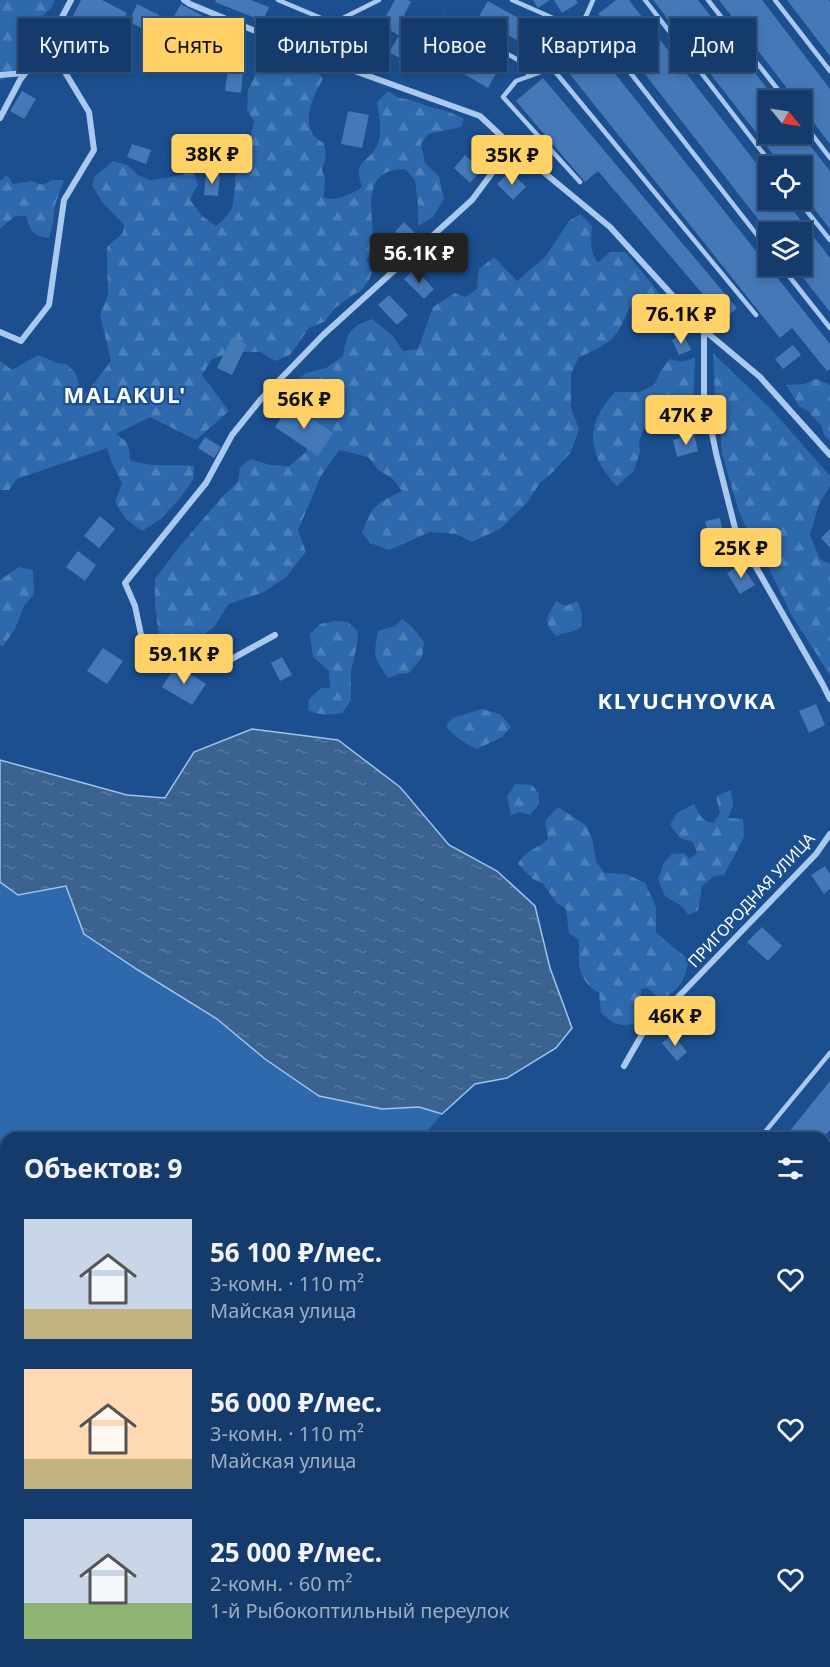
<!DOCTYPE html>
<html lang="ru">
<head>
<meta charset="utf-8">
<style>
	:root { --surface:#143b6b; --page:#1d4271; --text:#f1f3f6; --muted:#9dadc1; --line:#33557e; --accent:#ffd166 }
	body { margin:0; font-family:"Noto Sans",sans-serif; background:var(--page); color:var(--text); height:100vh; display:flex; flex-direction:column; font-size:22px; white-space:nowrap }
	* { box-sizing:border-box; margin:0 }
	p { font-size:20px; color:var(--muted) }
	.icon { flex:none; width:33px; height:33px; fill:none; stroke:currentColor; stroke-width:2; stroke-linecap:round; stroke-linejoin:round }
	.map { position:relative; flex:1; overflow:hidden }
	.panel { position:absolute; left:0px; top:1132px; width:831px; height:536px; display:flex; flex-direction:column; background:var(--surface); border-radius:18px 18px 0 0; box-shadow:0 3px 9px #0003,0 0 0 2px var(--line) }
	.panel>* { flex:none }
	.guide { position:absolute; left:18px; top:18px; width:795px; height:54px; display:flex; gap:12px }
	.needle { width:39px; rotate:120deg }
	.fabs { position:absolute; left:758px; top:90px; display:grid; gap:12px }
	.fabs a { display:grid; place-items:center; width:54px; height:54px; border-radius:0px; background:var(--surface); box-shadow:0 3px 9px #0003,0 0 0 2px var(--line); font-size:30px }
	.price { position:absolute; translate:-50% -51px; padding:0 14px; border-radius:6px; background:var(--accent); color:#111; font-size:20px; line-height:39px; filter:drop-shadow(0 2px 3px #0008) }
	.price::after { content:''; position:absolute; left:50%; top:36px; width:18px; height:14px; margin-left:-9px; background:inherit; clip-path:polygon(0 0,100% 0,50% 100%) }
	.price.current { background:#222; color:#fff }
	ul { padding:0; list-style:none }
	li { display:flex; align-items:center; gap:18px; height:150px; padding:0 24px }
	li span { display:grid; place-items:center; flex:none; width:168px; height:120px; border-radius:0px; color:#555 }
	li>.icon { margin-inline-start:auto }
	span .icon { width:72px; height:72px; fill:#fffc; stroke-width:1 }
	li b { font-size:26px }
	h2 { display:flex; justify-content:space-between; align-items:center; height:72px; padding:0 24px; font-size:26px }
	.tag { padding:0 21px; border-radius:0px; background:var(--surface); box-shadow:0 3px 9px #0003,0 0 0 2px var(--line); font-size:21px; line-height:54px }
	.tag.current { background:var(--accent); color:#111 }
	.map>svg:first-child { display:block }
	.green { fill:#2e69ad }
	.forest { fill:url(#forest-firs) }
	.wetland { fill:url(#wetland-marsh) }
	.water { fill:url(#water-ripples); stroke:#9cc4f0; stroke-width:1.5 }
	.building { fill:#4478b7 }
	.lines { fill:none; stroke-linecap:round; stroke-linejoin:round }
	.lane { stroke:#a9c9ee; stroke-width:4.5 }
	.street { stroke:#a9c9ee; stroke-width:6 }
	.labels { text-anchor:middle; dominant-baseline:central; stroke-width:4.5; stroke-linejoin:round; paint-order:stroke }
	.street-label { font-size:16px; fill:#fff; stroke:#1b4f8f }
	.district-label { font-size:22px; font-weight:bold; letter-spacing:1.5px; fill:#fff; stroke:#1b4f8f }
</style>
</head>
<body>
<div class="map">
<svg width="830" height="1667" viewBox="0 0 830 1667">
	<defs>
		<pattern id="forest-firs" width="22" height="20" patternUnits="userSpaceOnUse" patternTransform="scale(1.5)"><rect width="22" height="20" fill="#2e69ad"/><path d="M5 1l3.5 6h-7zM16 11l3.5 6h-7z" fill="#4d80b9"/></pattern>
		<pattern id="wetland-marsh" width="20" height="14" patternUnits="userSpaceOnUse" patternTransform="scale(1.5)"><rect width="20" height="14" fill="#2e69ad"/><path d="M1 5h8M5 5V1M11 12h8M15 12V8" fill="none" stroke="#4d80b9"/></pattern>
		<pattern id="water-ripples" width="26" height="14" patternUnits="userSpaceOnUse" patternTransform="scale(1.5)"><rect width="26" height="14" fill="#3c6290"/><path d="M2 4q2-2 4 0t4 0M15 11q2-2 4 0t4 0" fill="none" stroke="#597aa1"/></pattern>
	</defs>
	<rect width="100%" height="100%" fill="#1b4f8f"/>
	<g class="green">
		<path d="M0 882 18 895 66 886 84 934 138 970 217 1019 265 1059 319 1095 382 1109 419 1107 442 1114 421 1138H6V1585L0 1580Z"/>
		<path d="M825 1569 830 1586V1654L825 1661Z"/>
		<path d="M73 1662H824L821 1667H76Z"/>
	</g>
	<g class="forest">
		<path d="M0 0H55L51 8 35 23 17 69 0 81Z"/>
		<path d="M261 49C285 53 306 61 323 78 315 95 302 116 313 134 315 138 321 141 324 144L326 156 322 170 325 179 324 198C338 201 350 195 362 187 352 157 369 165 377 145 383 132 379 116 377 102L388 91 399 98 411 100 433 108 447 111 464 119 461 127 428 134 421 144 425 163 439 176 444 199 433 217 418 226V206L415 180 405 169C356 169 376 217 372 248 371 253 368 257 366 261L374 267 369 280 361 291 351 296 335 308 324 322 309 328 290 355 275 361 260 352H234L212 359 202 375 229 411 196 440 150 417 116 434C127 441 130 445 130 460 149 468 173 464 194 466L193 480 180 498 162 518 142 531 125 518 115 502 122 483 112 463 107 448 17 479 9 490H0V361L12 370 38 355 57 363 66 364 75 372 80 387 76 407 111 361 100 315 108 295 107 247 123 233 124 225 103 203 92 185 95 176 113 161 127 165 138 175 150 180 167 178 193 171 198 184 190 200 202 216 216 226 223 220 232 209 235 187V176L238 164 249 144 254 121 247 111 248 90 255 76Z"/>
		<path d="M7 175 13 184 32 181C39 185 44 186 51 180H64L55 205 53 223 49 238C32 236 31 231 26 216H15L0 229V181Z"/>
		<path d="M580 214 592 226C591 240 589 251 598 263L610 252H625C643 271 656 291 674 310V317L661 316 654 313H643L632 305C627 312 625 318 621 326 613 343 596 350 579 357L571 374V408L579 429 571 452 553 472 540 483 527 503 500 529 472 542 456 534 430 532 389 550 370 543 362 533C373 504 376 504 402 491L392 478 378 470 368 457 339 450 321 476 298 530 306 552 286 577 264 592 229 604 213 628 191 642 171 647 159 636 155 605V579L180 546 223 496 238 482 240 467 251 459 270 465 289 466 306 452 312 433 290 404V385L306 373 326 368 343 356C347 332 350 327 372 319L392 335 403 351 418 349 433 307 455 293 465 297 477 289 479 269 494 257 517 281 546 256 569 221Z"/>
		<path d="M713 353 773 411 830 476V486L819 504 810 535 820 559 830 564V675L792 616 760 550 747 530 738 509 722 454 720 426 715 401Z"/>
		<path d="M695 357 693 407 670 428 665 418H655L645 426 639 441 640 452 634 471 617 486C587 455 584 424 615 392H640L654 385 661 370 670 359C680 363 685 362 695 357Z"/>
		<path d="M816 379 830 385V441L824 435 822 427 809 412 799 406 786 385 804 384Z"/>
		<path d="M19 567 33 570 34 594 24 606 15 629 3 646 0 645V580Z"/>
		<path d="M556 601 565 606 578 601 582 615 581 627C573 633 565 632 556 636 542 621 547 618 556 601Z"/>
		<path d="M402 619 412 627 424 642 422 657 409 673 399 674 388 678C374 657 373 657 378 631L395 626Z"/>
		<path d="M335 621 348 622 358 632 357 645 351 671V700L342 713C330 715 320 716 308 710L309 699 321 688H330L329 671 313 657 310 634 320 624Z"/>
		<path d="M482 709 500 714 511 727 502 737 477 749C464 743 455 737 446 726L452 718Z"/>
		<path d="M515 784 532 785 539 794V804L530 815 520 812 511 815 507 797Z"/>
		<path d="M731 790 733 805 728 818 743 819 744 837 724 875 714 876 702 886 698 911 688 915 683 907 665 896 658 879 664 862 672 854 683 853 690 859 697 853 693 842 680 838 670 825 677 813 694 804C699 814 702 822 714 823L720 813 716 796Z"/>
		<path d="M558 807 587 826 593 842 596 862 605 873 626 874 645 883 656 907V932C666 942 677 950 688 959 688 976 677 994 660 999L647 988 641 989V1000L649 1007C643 1018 632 1029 618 1024 612 1023 606 1017 601 1013L599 993C576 979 579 964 579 940L569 933 566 909 556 902 543 884 533 879 518 864C527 848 535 851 548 839L545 821Z"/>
	</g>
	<g class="wetland">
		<path d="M0 1580 6 1585V1662H73L76 1667H0Z"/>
		<path d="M682 1662H813L810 1667H684Z"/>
	</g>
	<path class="water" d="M252 729 338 740 400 787 449 845 497 871 535 906 550 968 572 1028 556 1048 507 1078 475 1084 442 1114 419 1107 382 1109 319 1096 265 1059 217 1019 138 970 84 934 66 886 18 895 0 882V760L127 795 165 798 194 752Z"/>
	<g class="building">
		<path d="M81 0H102L127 13 109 47 68 26Z"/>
		<path d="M216 0H251L269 7 263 21 215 2Z"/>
		<path d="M395 0H408L411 2 404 15 417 23 407 40 381 25Z"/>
		<path d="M533 0H550L538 8Z"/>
		<path d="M554 0H576L578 3 562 13Z"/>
		<path d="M616 0H629L768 178V200H785L830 258V312L794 266H801V232H768L598 14Z"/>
		<path d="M653 0H698L776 100H768V134H801L830 171V229L801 192V166H782Z"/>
		<path d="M719 0H762L830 89V144L801 106V100H796Z"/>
		<path d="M787 0H829L830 2V56Z"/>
		<path d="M488 1 550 36 556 25 567 32 551 60 478 18Z"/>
		<path d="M137 4 159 15 150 32 129 22Z"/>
		<path d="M181 4 212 21 194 54 162 37Z"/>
		<path d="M432 32 498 70 488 88 435 57 425 73 389 52 398 37 422 50Z"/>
		<path d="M589 41 830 344V369L827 371 792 328 780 338 561 63Z"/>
		<path d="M228 69 243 71 241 93 225 91Z"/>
		<path d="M543 78 737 308 724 319 598 171 585 182 516 101Z"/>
		<path d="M22 91 36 99 24 119 10 111Z"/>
		<path d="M348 111 369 115 362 148 341 144Z"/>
		<path d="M132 144 151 150 146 164 127 157Z"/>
		<path d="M465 155 481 170 470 183 454 168Z"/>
		<path d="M510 171 526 187 513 200 497 184Z"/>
		<path d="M206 174 220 175 218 196 204 195Z"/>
		<path d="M404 222 419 237 410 246 395 232Z"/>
		<path d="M447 240 466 261 458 268 439 248Z"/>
		<path d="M415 269 434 289 424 299 404 279Z"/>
		<path d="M389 295 408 315 397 325 378 305Z"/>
		<path d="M683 334 691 350 679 355 672 340Z"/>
		<path d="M232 337 247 344 232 375 217 368Z"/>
		<path d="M793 345 801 355 783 369 775 359Z"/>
		<path d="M290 404 333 433 318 456 275 427Z"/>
		<path d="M694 434 698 451 677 457 673 440Z"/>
		<path d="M205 437 221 447 214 458 198 448Z"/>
		<path d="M100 516 115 529 99 548 84 536Z"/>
		<path d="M720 518 726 546 712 549 705 521Z"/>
		<path d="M830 529V548L821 538Z"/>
		<path d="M78 551 96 565 85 581 66 567Z"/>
		<path d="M741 564 755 585 740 594 727 573Z"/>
		<path d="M103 648 123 661 107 684 87 671Z"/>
		<path d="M282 657 292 675 280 681 271 663Z"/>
		<path d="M176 665 206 684 192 705 162 687Z"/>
		<path d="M816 704 825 725 809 733 799 711Z"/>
		<path d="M825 866 830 874V889L824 894 811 875Z"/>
		<path d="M762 927 782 946 768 961 747 942Z"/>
		<path d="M673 1034 687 1052 677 1061 662 1043Z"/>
		<path d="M830 1081V1130L823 1138H784Z"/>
		<path d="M825 1242 830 1246V1255L825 1261Z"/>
	</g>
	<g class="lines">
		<g class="lane">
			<path d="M278 0 333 23 379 0"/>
			<path d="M512 0 578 29"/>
			<path d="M645 0 773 166"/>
			<path d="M708 0 786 100"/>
			<path d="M775 0 830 71"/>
			<path d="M586 16 768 249"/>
			<path d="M444 18 520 61 530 76"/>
			<path d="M552 68 756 315"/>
			<path d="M801 120 830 158"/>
			<path d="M580 182 503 97 516 81 552 68 586 16 593 0"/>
			<path d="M798 200 830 240"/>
			<path d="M781 266 830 328"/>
			<path d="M760 1138 830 1053"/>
			<path d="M825 1188 830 1182"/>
			<path d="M825 1217 830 1222"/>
			<path d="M825 1290 830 1284"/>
			<path d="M825 1317 830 1321"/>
			<path d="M825 1402H830"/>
			<path d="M825 1420 830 1431"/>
		</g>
		<g class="street">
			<path d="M184 0 190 4 335 64 480 116 512 146 610 227 704 330 760 377 830 455"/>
			<path d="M0 75 25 73"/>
			<path d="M0 118 20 80 48 44 71 0"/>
			<path d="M704 330V394L716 453 736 532 822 683 830 699"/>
			<path d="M0 332 21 341 49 305 64 200 94 150 89 112 48 44"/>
			<path d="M275 635 217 667 143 644 135 606 125 583 206 483 232 435 261 399 323 335 472 200 512 146"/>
			<path d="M624 1066 644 1031 685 990 816 854 830 834"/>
		</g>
	</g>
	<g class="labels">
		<g class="street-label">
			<text transform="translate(751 900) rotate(-47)">ПРИГОРОДНАЯ УЛИЦА</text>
		</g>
		<g class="district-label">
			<text x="125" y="394">MALAKUL'</text>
			<text x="687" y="700">KLYUCHYOVKA</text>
		</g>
	</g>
</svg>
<div class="fabs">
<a><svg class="needle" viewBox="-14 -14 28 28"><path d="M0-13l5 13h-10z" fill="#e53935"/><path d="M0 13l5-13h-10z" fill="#9dadc1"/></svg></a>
<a><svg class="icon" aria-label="locate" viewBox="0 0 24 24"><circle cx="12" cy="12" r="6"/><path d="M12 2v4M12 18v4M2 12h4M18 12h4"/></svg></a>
<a><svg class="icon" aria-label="layers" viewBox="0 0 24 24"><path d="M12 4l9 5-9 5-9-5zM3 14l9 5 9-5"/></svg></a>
</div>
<b class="price" style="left:212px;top:185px">38K ₽</b>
<b class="price" style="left:512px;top:186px">35K ₽</b>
<b class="price current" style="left:419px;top:284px">56.1K ₽</b>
<b class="price" style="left:681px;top:345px">76.1K ₽</b>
<b class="price" style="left:304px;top:430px">56K ₽</b>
<b class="price" style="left:686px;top:446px">47K ₽</b>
<b class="price" style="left:741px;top:579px">25K ₽</b>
<b class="price" style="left:184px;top:685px">59.1K ₽</b>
<b class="price" style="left:675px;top:1047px">46K ₽</b>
<div class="guide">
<a class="tag">Купить</a>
<a class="tag current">Снять</a>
<a class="tag">Фильтры</a>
<a class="tag">Новое</a>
<a class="tag">Квартира</a>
<a class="tag">Дом</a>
</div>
<section class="panel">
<h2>Объектов: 9<svg class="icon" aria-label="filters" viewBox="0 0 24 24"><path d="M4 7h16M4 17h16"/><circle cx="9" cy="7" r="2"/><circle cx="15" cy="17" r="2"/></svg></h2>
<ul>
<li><span style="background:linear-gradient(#c9d6e8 75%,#c2b280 0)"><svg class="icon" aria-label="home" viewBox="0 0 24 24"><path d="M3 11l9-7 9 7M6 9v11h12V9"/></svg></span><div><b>56 100 ₽/мес.</b><p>3-комн. · 110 m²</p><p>Майская улица</p></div><svg class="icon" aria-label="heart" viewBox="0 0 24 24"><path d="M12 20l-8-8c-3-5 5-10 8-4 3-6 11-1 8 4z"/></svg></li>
<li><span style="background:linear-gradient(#ffd9b3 75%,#c2b280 0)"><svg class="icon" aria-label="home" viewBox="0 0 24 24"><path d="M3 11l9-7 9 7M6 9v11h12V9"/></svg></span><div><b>56 000 ₽/мес.</b><p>3-комн. · 110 m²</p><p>Майская улица</p></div><svg class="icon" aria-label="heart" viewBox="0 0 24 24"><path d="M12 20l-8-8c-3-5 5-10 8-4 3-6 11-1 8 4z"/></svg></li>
<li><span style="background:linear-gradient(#c9d6e8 70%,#8fb573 0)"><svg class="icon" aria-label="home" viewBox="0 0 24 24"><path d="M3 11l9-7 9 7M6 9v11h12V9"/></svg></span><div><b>25 000 ₽/мес.</b><p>2-комн. · 60 m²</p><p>1-й Рыбокоптильный переулок</p></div><svg class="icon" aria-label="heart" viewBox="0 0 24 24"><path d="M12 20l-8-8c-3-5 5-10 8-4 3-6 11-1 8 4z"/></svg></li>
</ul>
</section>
</div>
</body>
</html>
